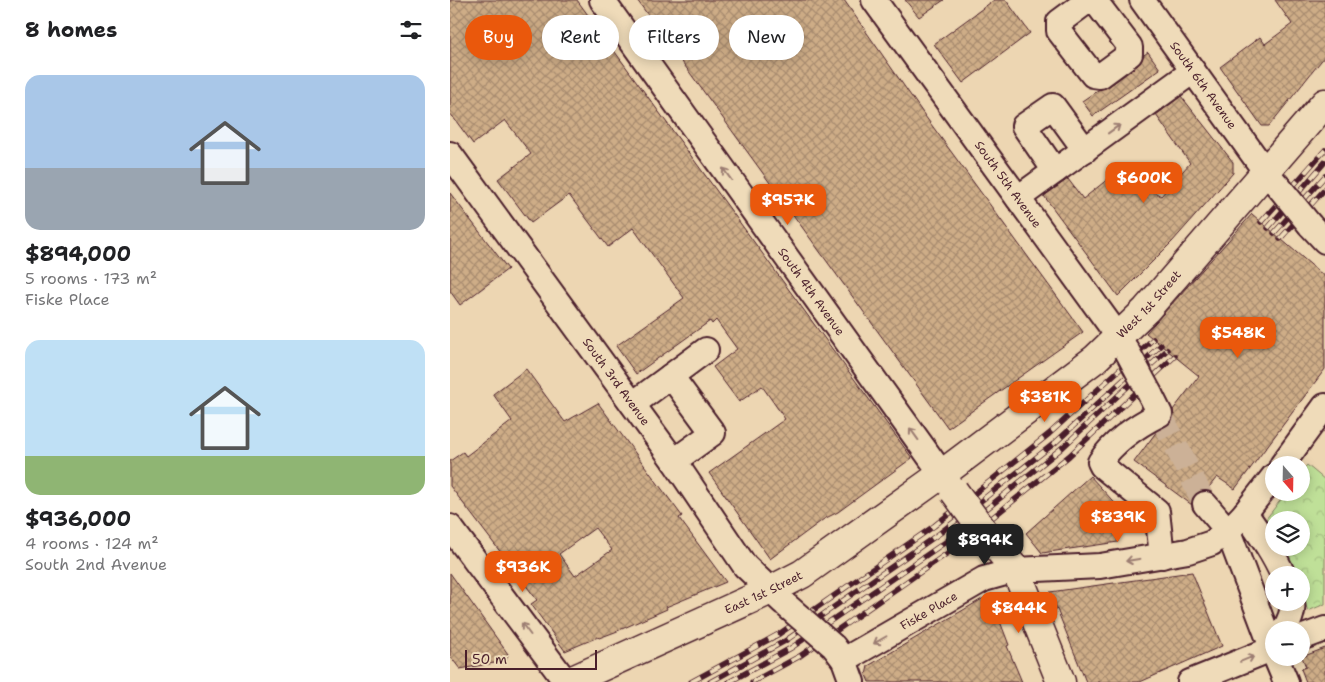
<!DOCTYPE html>
<html lang="en">
<head>
<meta charset="utf-8">
<style>
	:root { --surface:#fff; --page:#f6f6f6; --text:#202124; --muted:#757577; --accent:#ea580c }
	body { margin:0; font-family:"Shantell Sans",sans-serif; background:var(--page); color:var(--text); height:100vh; display:flex; flex-direction:column; font-size:19px; white-space:nowrap }
	* { box-sizing:border-box; margin:0 }
	p { font-size:16px; color:var(--muted) }
	.icon { flex:none; width:28px; height:28px; fill:none; stroke:currentColor; stroke-width:2; stroke-linecap:round; stroke-linejoin:round }
	.map { position:relative; flex:1; overflow:hidden }
	.side { display:flex; flex-direction:column; background:var(--surface); width:450px }
	.side>* { flex:none }
	.banner { position:absolute; left:15px; top:15px; width:475px; height:45px; display:flex; gap:10px }
	.needle { width:32px; rotate:160deg }
	.controls { position:absolute; left:815px; top:456px; display:grid; gap:10px }
	.controls a { display:grid; place-items:center; width:45px; height:45px; border-radius:50%; background:var(--surface); box-shadow:0 2px 12px #0003; font-size:25px }
	.scale { position:absolute; left:15px; bottom:12px; width:132px; box-sizing:border-box; padding-left:5px; border:2px solid #4a1f2b; border-top:0; font-size:14px; line-height:18px; white-space:nowrap; color:#4a1f2b; -webkit-text-stroke:4px #efdbb9; paint-order:stroke }
	.price { position:absolute; translate:-50% -42px; padding:0 11px; border-radius:10px; background:var(--accent); color:#fff; font-size:16px; line-height:32px; filter:drop-shadow(0 1px 2px #0008) }
	.price::after { content:''; position:absolute; left:50%; top:30px; width:15px; height:11px; margin-left:-8px; background:inherit; clip-path:polygon(0 0,100% 0,50% 100%) }
	.price.active { background:#222; color:#fff }
	ul { padding:0; list-style:none }
	li { display:grid; align-content:center; gap:10px; height:265px; padding:0 25px }
	li span { display:grid; place-items:center; height:155px; border-radius:15px; color:#555 }
	li>.icon { margin-inline-start:auto }
	span .icon { width:90px; height:90px; fill:#fffc; stroke-width:1 }
	li b { font-size:21px }
	h2 { display:flex; justify-content:space-between; align-items:center; height:60px; padding:0 25px; font-size:21px }
	.tag { padding:0 18px; border-radius:22px; background:var(--surface); box-shadow:0 2px 12px #0003; font-size:18px; line-height:45px }
	.tag.active { background:var(--accent); color:#fff }
	main { display:flex; flex:1; min-height:0 }
	.map>svg:first-child { display:block }
	.forest { fill:url(#forest-crowns); stroke:#848062 }
	.building { fill:url(#building-cross-hatch); stroke:#4a1f2b; fill-rule:evenodd }
	.lines { fill:none; stroke-linecap:round; stroke-linejoin:round }
	.minor-tunnel { stroke:#ccb197; stroke-width:24; stroke-dasharray:24 12; stroke-linecap:butt }
	.minor-casing { stroke:#4a1f2b; stroke-width:28 }
	.major-casing { stroke:#4a1f2b; stroke-width:31 }
	.minor { stroke:#efdbb9; stroke-width:24 }
	.major { stroke:#efdbb9; stroke-width:28 }
	.rail-casing { stroke:#4a1f2b; stroke-width:5.5 }
	.rail { stroke:#efdbb9; stroke-width:4; stroke-dasharray:11; stroke-linecap:butt }
	.minor-bridge-casing { stroke:#4a1f2b; stroke-width:28; stroke-linecap:butt }
	.major-bridge-casing { stroke:#4a1f2b; stroke-width:31; stroke-linecap:butt }
	.minor-bridge { stroke:#efdbb9; stroke-width:24 }
	.major-bridge { stroke:#efdbb9; stroke-width:28 }
	.oneway { stroke:#9c7d72 }
	.labels { text-anchor:middle; dominant-baseline:central; stroke-width:4; stroke-linejoin:round; paint-order:stroke }
	.street-label { font-size:12px; fill:#4a1f2b; stroke:#efdbb9 }
</style>
</head>
<body>
<main>
<section class="side">
<h2>8 homes<svg class="icon" aria-label="filters" viewBox="0 0 24 24"><path d="M4 7h16M4 17h16"/><circle cx="9" cy="7" r="2"/><circle cx="15" cy="17" r="2"/></svg></h2>
<ul>
<li><span style="background:linear-gradient(#a9c7e8 60%,#9aa5b1 0)"><svg class="icon" aria-label="home" viewBox="0 0 24 24"><path d="M3 11l9-7 9 7M6 9v11h12V9"/></svg></span><div><b>$894,000</b><p>5 rooms · 173 m²</p><p>Fiske Place</p></div></li>
<li><span style="background:linear-gradient(#bfe0f5 75%,#8fb573 0)"><svg class="icon" aria-label="home" viewBox="0 0 24 24"><path d="M3 11l9-7 9 7M6 9v11h12V9"/></svg></span><div><b>$936,000</b><p>4 rooms · 124 m²</p><p>South 2nd Avenue</p></div></li>
</ul>
</section>
<div class="map">
<svg width="875" height="682" viewBox="0 0 875 682">
	<defs>
		<pattern id="forest-crowns" width="20" height="18" patternUnits="userSpaceOnUse" patternTransform="scale(1.25)"><rect width="20" height="18" fill="#bfe098"/><path d="M2 6a3 3 0 1 1 6 0M12 15a3 3 0 1 1 6 0" fill="none" stroke="#a6c083"/></pattern>
		<pattern id="building-cross-hatch" width="8" height="8" patternUnits="userSpaceOnUse" patternTransform="scale(1.25)"><rect width="8" height="8" fill="#cead87"/><path d="M0 0l8 8M0 8l8-8" fill="none" stroke="#a98c6f"/></pattern>
	</defs>
	<rect width="100%" height="100%" fill="#edd6b2"/>
	<filter id="ink" filterUnits="userSpaceOnUse"><feTurbulence type="fractalNoise" baseFrequency=".02" numOctaves="2"/><feDisplacementMap in="SourceGraphic" scale="10" xChannelSelector="R" yChannelSelector="G"/><feConvolveMatrix kernelMatrix="1 2 1 2 8 2 1 2 1" color-interpolation-filters="sRGB"/></filter>
	<g filter="url(#ink)">
		<path class="forest" d="M857 465 875 480V604L858 611 851 593V575H845L831 548H851V520H824V533L816 519 836 493 851 492V472Z"/>
		<g class="building">
			<path d="M0 0H127L462 458 388 512 374 519 320 559 259 473 335 419 312 386 289 402 263 367 287 349 266 320 262 324 260 321 186 374 166 346 234 298 183 228 158 247 119 195 81 223 48 179 81 154 55 120 23 144 0 113Z"/>
			<path d="M187 0H394L475 116 633 332 498 428Z"/>
			<path d="M455 0H494L469 17Z"/>
			<path d="M544 0H556L580 33 513 83 484 44Z"/>
			<path d="M825 0H875V56L819 126H812L770 67 810 37 815 44 842 24Z"/>
			<path d="M698 52 710 69 643 116 632 101 648 90 658 87 688 65 694 55Z"/>
			<path d="M731 96 783 162V173L722 242 668 296 594 196 618 179 633 199 669 170 685 192 691 184 711 196 740 163 706 115Z"/>
			<path d="M0 193 58 269 10 305 0 291Z"/>
			<path d="M802 214 875 277V369L785 489 767 477 756 491H752L746 494 742 499V505L684 462 707 431 721 422 724 415 723 410 749 376 696 333Z"/>
			<path d="M76 369 115 422 148 403 232 516 229 518 276 582 216 607 217 609 165 632 149 638 148 637 115 651 81 604 87 600 0 486V461L13 452 16 456 62 421 43 394ZM145 528 162 550 125 576 109 554Z"/>
			<path d="M640 476 673 512 664 521 668 542 592 553 576 533Z"/>
			<path d="M742 572 772 646 690 682H636L600 592Z"/>
			<path d="M0 573 58 654 56 661 10 669 0 656Z"/>
			<path d="M541 598 559 645 557 646 572 682H419L416 675 418 666 532 599Z"/>
			<path d="M875 648V682H856L851 669 856 667 852 657Z"/>
		</g>
		<g class="lines">
			<path class="minor-tunnel" d="M710 414 755 504"/>
			<defs>
				<g id="minor">
					<path id="s1" d="M152 0 492 474"/>
					<path id="s2" d="M424 0 668 336 677 351"/>
					<path id="s3" d="M692 0 815 171 828 186"/>
					<path d="M645 1 680 47V54L650 76 643 75 609 31V22L636 2Z"/>
					<path id="s4" d="M0 154 224 461 295 566 333 602"/>
					<path d="M605 171 574 126 603 106 635 150"/>
					<path d="M568 198 743 71"/>
					<path d="M860 225 875 241"/>
					<path d="M221 376 263 433 224 461"/>
					<path d="M700 394 710 414C688 425 664 441 650 462L652 466 707 511 712 556"/>
					<path d="M183 404 256 350"/>
					<path d="M832 465 875 406"/>
					<path d="M755 504 778 531 824 653"/>
					<path d="M795 513C809 533 823 552 833 575"/>
					<path d="M0 527 116 682"/>
					<path d="M834 630C839 622 844 612 842 602"/>
					<path d="M851 638 875 629"/>
					<path d="M384 647 394 660 402 682"/>
					<path d="M826 658 836 682"/>
					<path id="s5" d="M394 660 534 579 566 570 650 566 738 551 762 543 778 531 795 513 824 476"/>
					<path d="M740 682 824 648"/>
				</g>
				<g id="major">
					<path d="M537 536 566 570 611 682"/>
					<path id="s6" d="M118 682 321 590 352 574 492 474 645 359 696 310 875 103"/>
				</g>
			</defs>
			<use href="#minor" class="minor-casing"/>
			<use href="#major" class="major-casing"/>
			<use href="#minor" class="minor"/>
			<use href="#major" class="major"/>
			<defs>
				<g id="rail">
					<path d="M811 222 875 150"/>
					<path d="M818 228 875 162"/>
					<path d="M824 233 875 176"/>
					<path d="M830 239 875 189"/>
					<path d="M241 682 329 634 484 526 599 434 703 339"/>
					<path d="M260 682 335 641 490 533 606 442 711 345"/>
					<path d="M279 682 341 648 497 541 613 447 717 350"/>
					<path d="M302 682 350 656 502 550 619 456 725 356"/>
				</g>
			</defs>
			<use href="#rail" class="rail-casing"/>
			<use href="#rail" class="rail"/>
			<defs>
				<g id="minor-bridge">
					<path d="M829 187 860 225"/>
					<path d="M677 351 700 394"/>
					<path d="M337 606 383 646"/>
				</g>
				<path id="major-bridge" d="M504 491 537 536"/>
			</defs>
			<use href="#minor-bridge" class="minor-bridge-casing"/>
			<use href="#major-bridge" class="major-bridge-casing"/>
			<use href="#minor-bridge" class="minor-bridge"/>
			<use href="#major-bridge" class="major-bridge"/>
		</g>
		<defs><path id="oneway-shaft" d="M-6 0H5M1.5-3L5.5 0L1.5 3" fill="none" stroke-width="1.6" stroke-linecap="round" stroke-linejoin="round" transform="scale(1.25)"/></defs>
		<g class="oneway">
			<use href="#oneway-shaft" transform="translate(664 129) rotate(-36)"/>
			<use href="#oneway-shaft" transform="translate(277 174) rotate(-126)"/>
			<use href="#oneway-shaft" transform="translate(464 434) rotate(-126)"/>
			<use href="#oneway-shaft" transform="translate(683 560) rotate(171)"/>
			<use href="#oneway-shaft" transform="translate(76 629) rotate(-127)"/>
			<use href="#oneway-shaft" transform="translate(430 640) rotate(150)"/>
			<use href="#oneway-shaft" transform="translate(797 659) rotate(-22)"/>
		</g>
	</g>
	<g class="labels">
		<g class="street-label">
			<text stroke="none"><textPath href="#s3" startOffset="105">South 6th Avenue</textPath></text>
			<text stroke="none"><textPath href="#s2" startOffset="228">South 5th Avenue</textPath></text>
			<text stroke="none"><textPath href="#s1" startOffset="359">South 4th Avenue</textPath></text>
			<text stroke="none"><textPath href="#s6" startOffset="698">West 1st Street</textPath></text>
			<text stroke="none"><textPath href="#s4" startOffset="282">South 3rd Avenue</textPath></text>
			<text stroke="none"><textPath href="#s6" startOffset="215">East 1st Street</textPath></text>
			<text stroke="none"><textPath href="#s5" startOffset="98">Fiske Place</textPath></text>
		</g>
	</g>
</svg>
<div class="controls">
<a><svg class="needle" viewBox="-14 -14 28 28"><path d="M0-13l5 13h-10z" fill="#e53935"/><path d="M0 13l5-13h-10z" fill="#757577"/></svg></a>
<a><svg class="icon" aria-label="layers" viewBox="0 0 24 24"><path d="M12 4l9 5-9 5-9-5zM3 14l9 5 9-5"/></svg></a>
<a>+</a>
<a>−</a>
</div>
<div class="scale">50 m</div>
<b class="price" style="left:694px;top:204px">$600K</b>
<b class="price" style="left:338px;top:226px">$957K</b>
<b class="price" style="left:788px;top:359px">$548K</b>
<b class="price" style="left:595px;top:423px">$381K</b>
<b class="price" style="left:668px;top:543px">$839K</b>
<b class="price active" style="left:535px;top:566px">$894K</b>
<b class="price" style="left:73px;top:593px">$936K</b>
<b class="price" style="left:569px;top:634px">$844K</b>
<div class="banner">
<a class="tag active">Buy</a>
<a class="tag">Rent</a>
<a class="tag">Filters</a>
<a class="tag">New</a>
</div>
</div>
</main>
</body>
</html>
